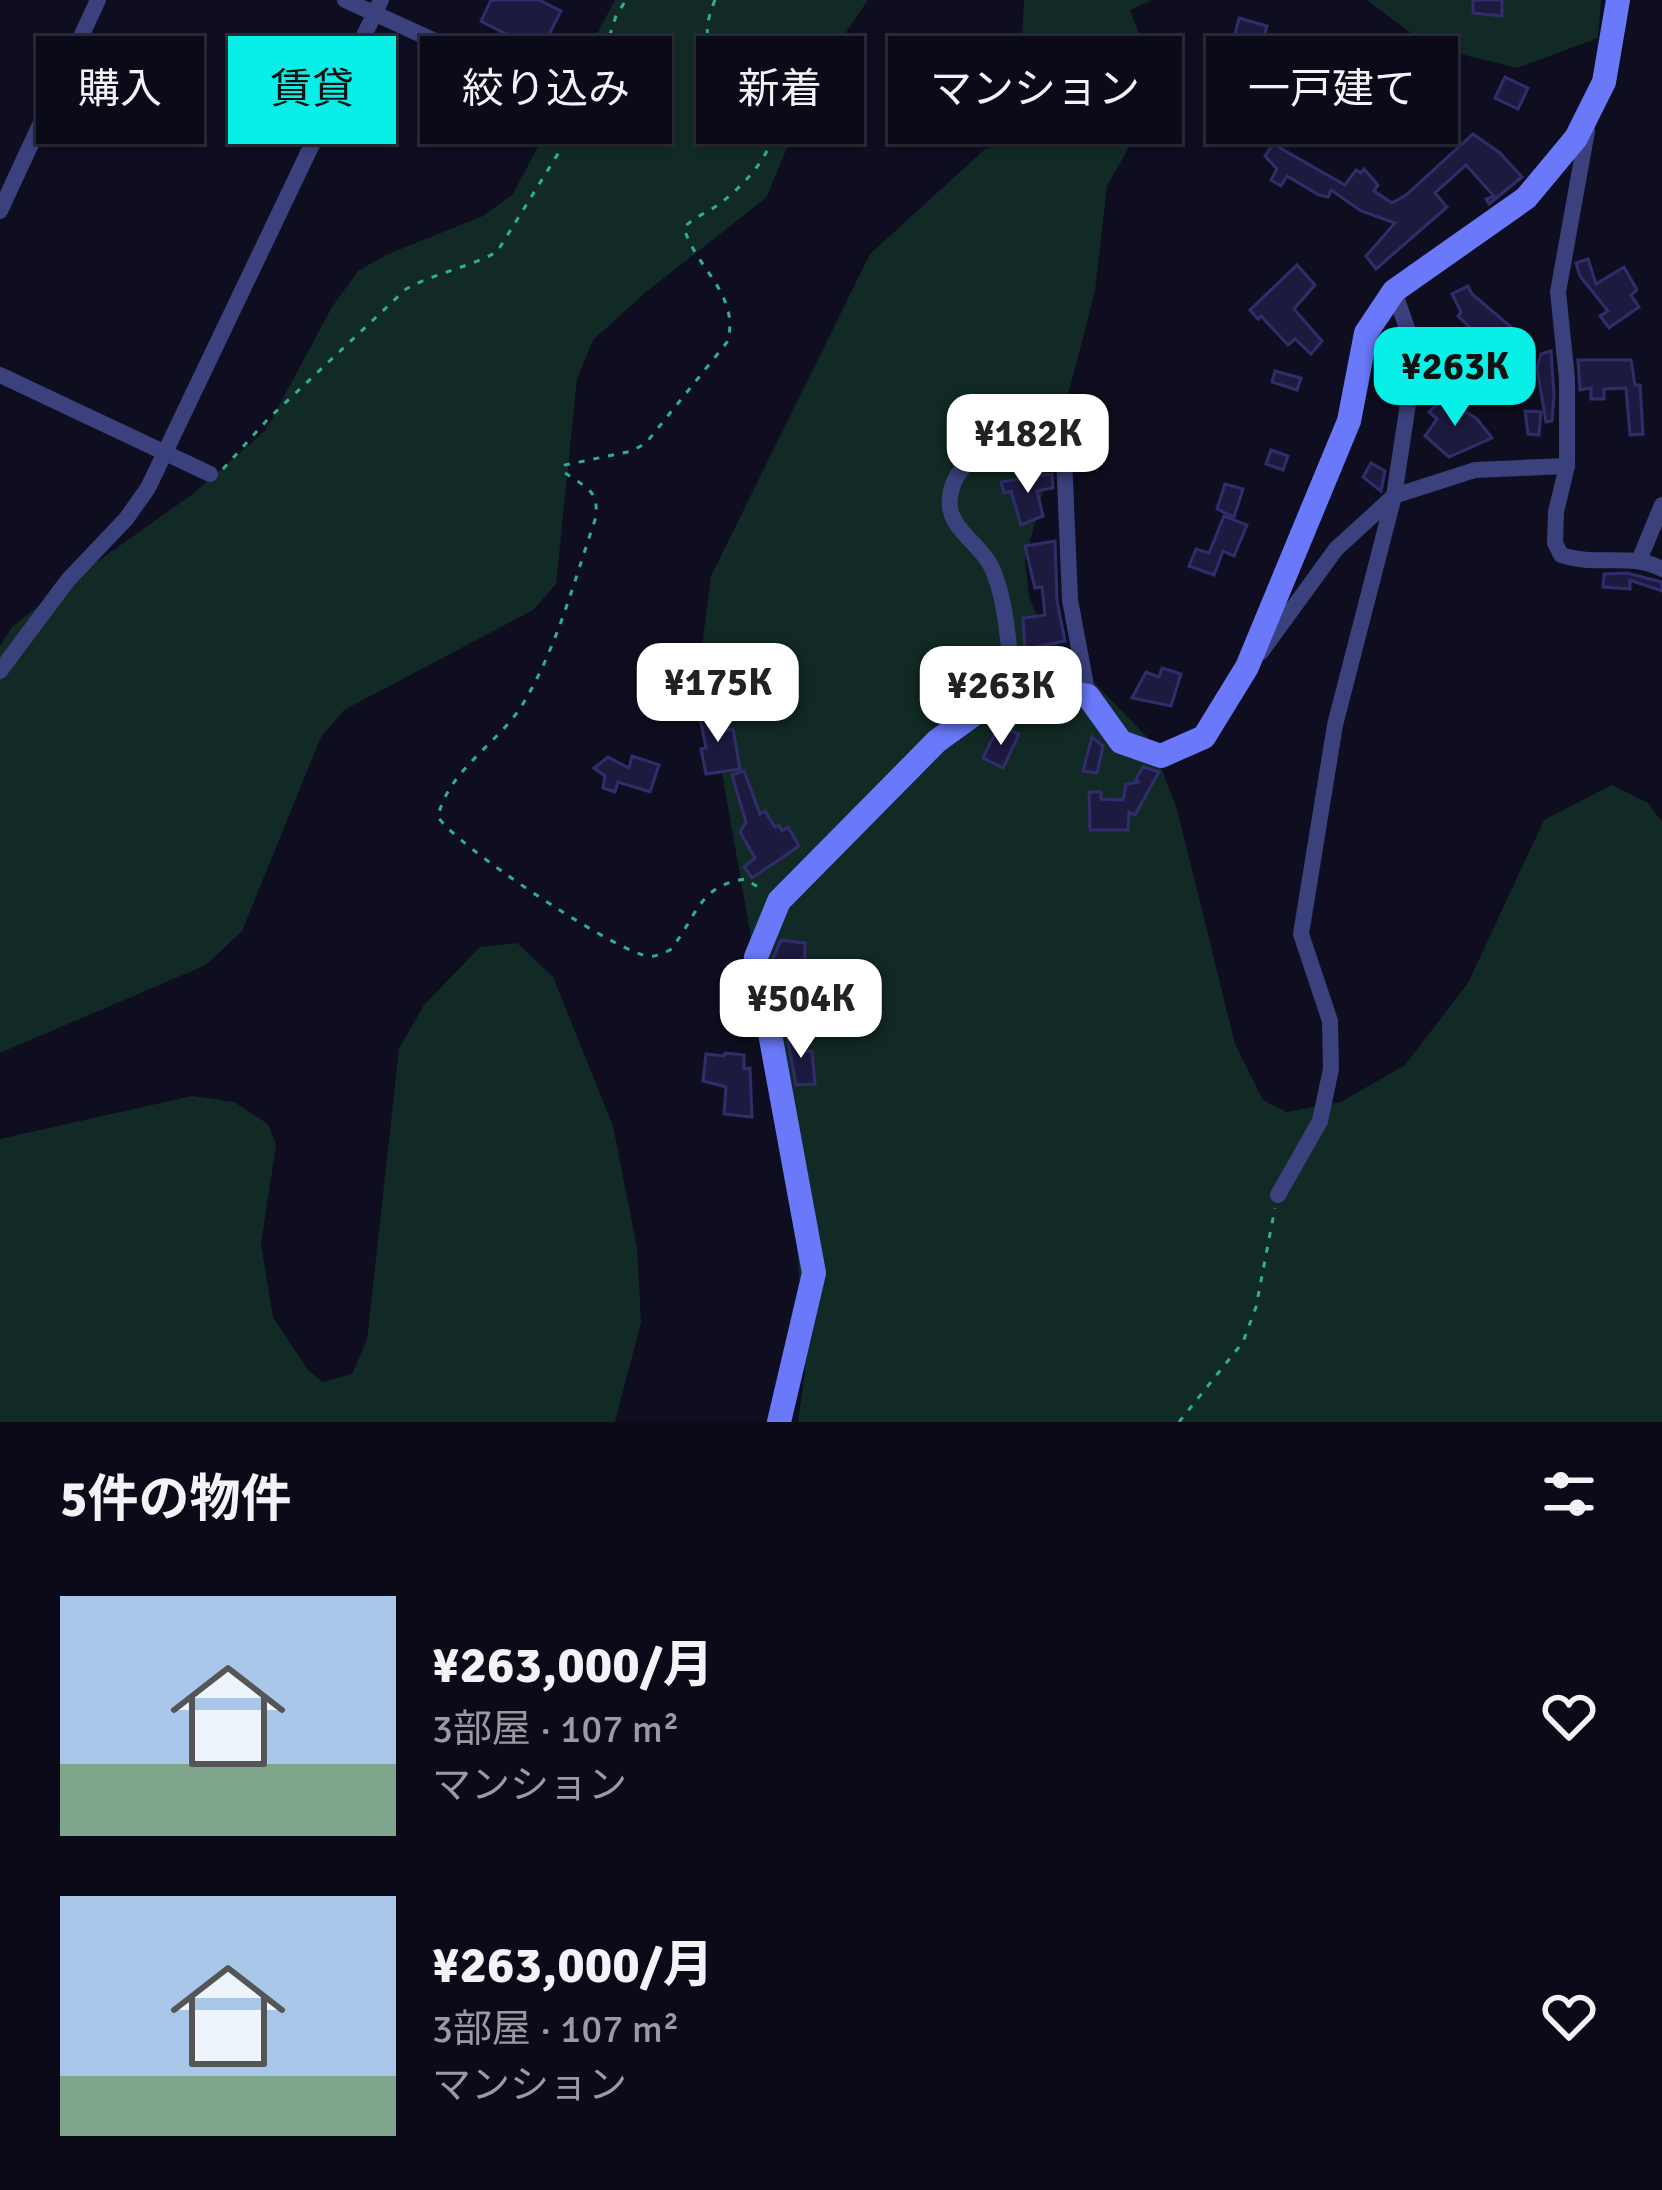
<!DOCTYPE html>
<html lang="ja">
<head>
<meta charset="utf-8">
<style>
	:root { --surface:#0a0a18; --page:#131321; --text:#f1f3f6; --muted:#999aa2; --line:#2a2b37; --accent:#08efe7 }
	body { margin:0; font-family:Signika,"Noto Sans JP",sans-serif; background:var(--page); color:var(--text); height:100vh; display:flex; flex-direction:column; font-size:45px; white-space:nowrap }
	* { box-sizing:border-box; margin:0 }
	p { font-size:39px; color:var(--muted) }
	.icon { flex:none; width:66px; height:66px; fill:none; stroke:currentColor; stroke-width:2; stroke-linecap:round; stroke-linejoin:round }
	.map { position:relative; height:1422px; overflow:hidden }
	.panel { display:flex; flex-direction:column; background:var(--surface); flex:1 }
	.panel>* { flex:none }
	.banner { position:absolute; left:36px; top:36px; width:1590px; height:108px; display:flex; gap:24px }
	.price { position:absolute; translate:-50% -102px; padding:0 27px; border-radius:24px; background:#fff; color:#222; font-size:39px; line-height:78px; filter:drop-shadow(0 3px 6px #0008) }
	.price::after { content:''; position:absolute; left:50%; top:72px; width:36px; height:27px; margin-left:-18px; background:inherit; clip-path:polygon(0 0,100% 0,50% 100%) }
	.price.selected { background:var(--accent); color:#111 }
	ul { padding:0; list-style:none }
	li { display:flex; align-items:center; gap:36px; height:300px; padding:0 60px }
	li span { display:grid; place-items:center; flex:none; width:336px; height:240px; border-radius:0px; color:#555 }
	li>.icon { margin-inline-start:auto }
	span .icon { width:144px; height:144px; fill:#fffc; stroke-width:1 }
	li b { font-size:51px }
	h2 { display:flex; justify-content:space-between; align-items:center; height:144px; padding:0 60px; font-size:51px }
	.pill { padding:0 42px; border-radius:0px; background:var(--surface); box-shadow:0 3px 9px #0004,0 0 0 3px var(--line); font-size:42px; line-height:108px }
	.pill.selected { background:var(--accent); color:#111 }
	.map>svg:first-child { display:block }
	.green { fill:#112a25 }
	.building { fill:#1d1a40; stroke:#312d6b; stroke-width:3 }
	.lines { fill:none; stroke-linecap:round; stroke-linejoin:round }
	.path { stroke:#32ad95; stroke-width:3; stroke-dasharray:6 9; stroke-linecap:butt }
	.street { stroke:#3a417d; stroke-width:16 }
	.secondary { stroke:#6979fa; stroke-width:24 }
</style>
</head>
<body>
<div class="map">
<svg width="1662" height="1422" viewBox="0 0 1662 1422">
	<rect width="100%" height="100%" fill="#0e0e20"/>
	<g class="green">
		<path d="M615 0H868L818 74 766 198 646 292 593 340 577 379 556 584 533 610 344 710 321 737 242 931 206 965 0 1053V646L12 627 67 583 194 493 266 430 332 307 358 271 386 255 483 216 513 194Z"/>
		<path d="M1024 0H1152L1130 10 1161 90 1107 186 1095 291 1025 561 1029 597 1044 631 1150 740 1177 809 1235 1044 1263 1100 1287 1112 1341 1102 1405 1065 1468 983 1544 820 1612 785 1648 803 1662 822V1422H798L805 1373 798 1257 761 994 701 654 711 576 870 254 984 150 1026 134 1020 78Z"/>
		<path d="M1367 0H1601L1598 38 1517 68 1428 46Z"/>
		<path d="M517 943 553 977 613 1126 637 1248 641 1322 615 1422H0V1139L192 1096 234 1102 268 1124 276 1145 261 1244 273 1317 308 1370 323 1382 352 1374 367 1340 399 1049 424 1005 480 947Z"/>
	</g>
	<g class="building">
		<path d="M491 0H539L561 11 540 52 481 21Z"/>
		<path d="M1473 0H1502V16L1473 13Z"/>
		<path d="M1239 18 1267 26 1260 53 1233 42Z"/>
		<path d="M1505 77 1528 88 1518 109 1495 98Z"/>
		<path d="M1473 134 1500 153 1522 177 1489 204 1486 199 1494 196 1466 165 1435 193 1447 207 1376 269 1366 256 1395 223 1361 211 1331 190 1328 197 1319 195 1287 176 1281 186 1271 180 1277 169 1265 156 1273 144 1345 185 1356 170 1361 173 1364 169 1378 185 1374 191 1392 203 1406 195Z"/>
		<path d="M1588 259 1596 284 1624 267 1637 290 1631 295 1639 307 1609 328 1600 316 1608 311 1580 276 1576 263Z"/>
		<path d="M1297 265 1315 285 1294 309 1322 341 1311 354 1295 339 1288 345 1261 316 1258 319 1250 310Z"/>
		<path d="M1468 286 1472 294 1517 332 1499 356 1458 316 1461 312 1452 294Z"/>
		<path d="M1551 351 1554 395 1552 421 1546 422 1537 368 1541 354Z"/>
		<path d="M1578 360H1631L1635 385H1640L1643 434 1630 435 1626 388 1604 389V399H1591V388L1580 390Z"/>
		<path d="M1275 371 1301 378 1297 390 1272 382Z"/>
		<path d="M1444 398 1477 419 1492 438 1449 457 1425 436 1437 419 1429 412Z"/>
		<path d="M1525 411 1541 412 1539 435 1528 434Z"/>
		<path d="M1271 450 1288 456 1283 470 1266 464Z"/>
		<path d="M1371 463 1385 471 1381 491 1363 477Z"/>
		<path d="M1052 474 1053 488 1037 491 1043 516 1021 525 1011 491 1004 493 1001 482Z"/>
		<path d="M1225 484 1243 489 1234 517 1217 509Z"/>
		<path d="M1224 516 1247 525 1234 556 1223 551 1214 575 1189 566 1196 549 1209 553Z"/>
		<path d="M1055 541 1057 601 1065 641 1025 649 1023 618 1045 615 1042 587 1035 588 1025 546Z"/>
		<path d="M1627 573 1662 582V591L1630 580V589L1603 587 1604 574Z"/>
		<path d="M1162 668 1181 674 1171 706 1132 698 1146 672 1159 677Z"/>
		<path d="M717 709 722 731 733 729 740 769 706 774 701 749 706 748 699 713Z"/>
		<path d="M1007 729 1019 734 1003 768 983 758 995 733 1004 737Z"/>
		<path d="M1092 737 1103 746 1097 773 1083 771Z"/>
		<path d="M632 756 659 765 650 792 618 782 615 792 603 788 605 776 594 768 608 757 629 768Z"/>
		<path d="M1143 767 1159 772 1135 815 1129 812 1128 830H1090L1089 792H1101V799L1123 800 1126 784 1140 782 1135 781Z"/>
		<path d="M744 771 760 814 765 811 775 827 779 825 782 831 788 827 799 846 752 878 744 867 755 858 740 832 746 822 732 775Z"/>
		<path d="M781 940 805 943 804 993 792 992 794 1002 782 1005 773 959Z"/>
		<path d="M787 1035H802L803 1052 812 1051 815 1084 796 1085Z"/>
		<path d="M725 1053 744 1055V1069L750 1068 752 1117 724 1114 726 1087 703 1081 706 1054 724 1056Z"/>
	</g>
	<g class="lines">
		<g class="path">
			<path d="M715 0C681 79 770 63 774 123 776 151 744 185 723 201 711 212 695 215 684 228 697 270 739 293 728 341L646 443 632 451 565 465 562 470C581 487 599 486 596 517 574 581 557 649 521 707 497 744 448 771 438 817 459 848 605 944 643 955 653 958 660 955 670 950 697 918 697 886 745 879L763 890"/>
			<path d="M605 50 616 16 626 0"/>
			<path d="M223 469 268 419 406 289C435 273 467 268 497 252L595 94"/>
			<path d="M1179 1422 1243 1342 1256 1307 1275 1208"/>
		</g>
		<g class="street">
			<path d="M345 0 547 92 564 94 603 67"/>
			<path d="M1587 131 1558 292 1567 379V466L1556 512 1555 543 1561 555C1596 567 1630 552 1662 569"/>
			<path d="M0 211 98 0"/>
			<path d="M0 375 210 474"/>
			<path d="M1640 558 1662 505"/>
			<path d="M1261 652 1336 549 1394 496 1475 470 1567 466"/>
			<path d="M0 671 68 580 126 519 148 488 381 0"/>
			<path d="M1014 689C1008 651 1008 604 992 568 983 547 952 530 950 507 946 475 978 450 1000 432 1006 427 1015 417 1022 414 1046 405 1059 438 1064 455L1070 600 1088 696"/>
			<path d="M1278 1195 1320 1121 1331 1069 1330 1021 1301 934 1335 725 1394 496 1413 371 1409 334 1394 291"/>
		</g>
		<path class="secondary" d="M779 1422 814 1273 756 957 779 901 937 741 984 707 1014 689H1053L1088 696 1121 742 1161 756 1204 737 1247 667 1349 421 1366 333 1394 291 1526 198 1576 138 1604 82 1618 0"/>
	</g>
</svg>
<b class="price selected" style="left:1455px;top:429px">¥263K</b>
<b class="price" style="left:1028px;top:496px">¥182K</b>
<b class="price" style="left:718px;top:745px">¥175K</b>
<b class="price" style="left:1001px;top:748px">¥263K</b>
<b class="price" style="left:801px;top:1061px">¥504K</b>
<div class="banner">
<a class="pill">購入</a>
<a class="pill selected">賃貸</a>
<a class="pill">絞り込み</a>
<a class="pill">新着</a>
<a class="pill">マンション</a>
<a class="pill">一戸建て</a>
</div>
</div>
<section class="panel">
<h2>5件の物件<svg class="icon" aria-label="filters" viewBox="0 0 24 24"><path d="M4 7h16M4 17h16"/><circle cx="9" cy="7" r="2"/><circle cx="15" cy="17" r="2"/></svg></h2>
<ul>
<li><span style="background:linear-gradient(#a9c7e8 70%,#7fa58c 0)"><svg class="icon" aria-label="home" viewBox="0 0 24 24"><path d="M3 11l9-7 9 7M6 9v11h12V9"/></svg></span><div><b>¥263,000/月</b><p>3部屋 · 107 m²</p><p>マンション</p></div><svg class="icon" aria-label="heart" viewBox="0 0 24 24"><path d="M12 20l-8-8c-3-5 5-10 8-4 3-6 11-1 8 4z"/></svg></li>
<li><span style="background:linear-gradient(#a9c7e8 75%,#7fa58c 0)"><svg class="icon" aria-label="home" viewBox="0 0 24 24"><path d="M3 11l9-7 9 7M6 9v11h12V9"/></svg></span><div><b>¥263,000/月</b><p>3部屋 · 107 m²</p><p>マンション</p></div><svg class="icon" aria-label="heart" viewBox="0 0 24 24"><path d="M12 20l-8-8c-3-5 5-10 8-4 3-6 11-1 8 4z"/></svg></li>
</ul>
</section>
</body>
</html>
